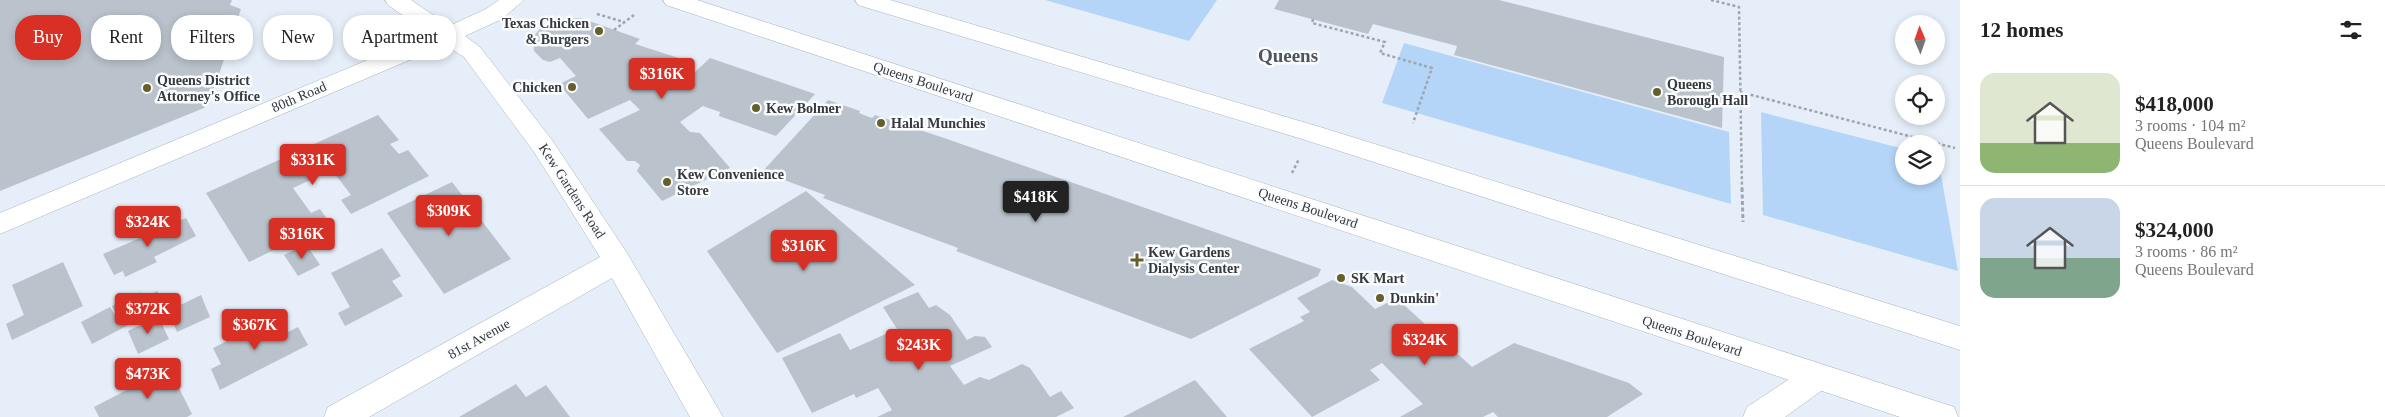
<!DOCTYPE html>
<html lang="en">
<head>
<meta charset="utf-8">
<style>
	:root { --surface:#fff; --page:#f2f2f2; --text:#222; --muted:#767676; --line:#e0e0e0; --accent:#d93025 }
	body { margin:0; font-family:"Times New Roman",serif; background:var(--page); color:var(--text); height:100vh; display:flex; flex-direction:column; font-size:19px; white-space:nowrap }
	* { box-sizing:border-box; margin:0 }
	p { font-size:16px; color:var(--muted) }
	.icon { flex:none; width:28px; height:28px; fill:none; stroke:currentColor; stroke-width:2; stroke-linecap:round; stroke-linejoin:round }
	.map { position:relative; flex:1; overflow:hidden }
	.side { display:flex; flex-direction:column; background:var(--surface); width:425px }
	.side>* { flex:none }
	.hud { position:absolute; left:15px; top:15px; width:475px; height:45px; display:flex; gap:10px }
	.needle { width:32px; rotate:358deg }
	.tools { position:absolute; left:1895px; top:15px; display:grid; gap:10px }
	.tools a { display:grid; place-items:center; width:50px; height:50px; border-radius:50%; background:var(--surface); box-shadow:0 2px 8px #0003; font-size:25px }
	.price { position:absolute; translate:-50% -42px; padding:0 11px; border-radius:5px; background:var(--accent); color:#fff; font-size:16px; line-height:32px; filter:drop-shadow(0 1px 2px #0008) }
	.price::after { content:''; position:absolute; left:50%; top:30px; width:15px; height:11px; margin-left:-8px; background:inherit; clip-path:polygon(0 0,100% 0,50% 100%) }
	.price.selected { background:#222; color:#fff }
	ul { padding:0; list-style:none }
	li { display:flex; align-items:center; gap:15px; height:125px; padding:0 20px }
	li+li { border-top:1px solid var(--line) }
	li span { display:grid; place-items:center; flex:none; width:140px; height:100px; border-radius:15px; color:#555 }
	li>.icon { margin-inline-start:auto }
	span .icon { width:60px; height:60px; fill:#fffc; stroke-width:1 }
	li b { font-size:21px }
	h2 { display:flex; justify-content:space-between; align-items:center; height:60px; padding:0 20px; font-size:21px }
	.pill { padding:0 18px; border-radius:20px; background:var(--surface); box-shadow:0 2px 8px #0003; font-size:18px; line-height:45px }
	.pill.selected { background:var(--accent); color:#fff }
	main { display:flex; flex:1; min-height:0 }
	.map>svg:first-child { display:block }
	.green { fill:#b4d5f8 }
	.building { fill:#bac3cc }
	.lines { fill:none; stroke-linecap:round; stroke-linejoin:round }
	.minor-casing { stroke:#aab3bc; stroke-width:1 }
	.primary-casing { stroke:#aab3bc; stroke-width:1 }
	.path-far1 { stroke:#9fa6ad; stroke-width:2.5; stroke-dasharray:3 2.5; stroke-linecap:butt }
	.path { stroke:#9fa6ad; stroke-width:3; stroke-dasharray:4 2.5; stroke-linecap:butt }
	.minor { fill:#fff; fill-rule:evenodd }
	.primary { fill:#fff; fill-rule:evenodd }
	.poi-dot { fill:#675f2b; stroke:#fafcfe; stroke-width:2 }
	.labels { text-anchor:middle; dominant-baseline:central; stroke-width:5; stroke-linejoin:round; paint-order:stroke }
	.poi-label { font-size:14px; font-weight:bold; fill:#36393d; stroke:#fafcfe; text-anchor:start }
	.street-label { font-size:14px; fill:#36393d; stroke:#fafcfe }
	.district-label { font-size:19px; font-weight:bold; fill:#4e555e; stroke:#fafcfe }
</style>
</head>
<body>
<main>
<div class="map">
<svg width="1960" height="417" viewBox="0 0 1960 417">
	<rect width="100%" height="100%" fill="#e6eff9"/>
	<g class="green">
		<path d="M1045 0H1217L1189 41Z"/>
		<path d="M1404 43 1729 132 1731 204 1382 103Z"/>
		<path d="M1761 112 1904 149V176H1936V158H1938L1958 271 1763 215Z"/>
	</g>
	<g class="building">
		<path d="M0 0H232L230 5 241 9 215 86 204 108 0 191Z"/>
		<path d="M1279 0H1499L1724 57 1722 128 1454 55 1457 46 1373 24 1368 34 1274 9Z"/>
		<path d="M566 18H581L640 39 635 44 685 60 666 78 682 84 710 58 815 94 776 136 719 116 720 112 703 106 680 122 690 132 700 133 730 168 662 201 637 171 640 165 635 161H627L599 129 640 110 630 100 588 119 559 84 576 76 560 58 550 62 543 60 534 51 533 37 539 30 548 24Z"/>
		<path d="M828 100 860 111 859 113 872 118 875 115 947 139 1321 269 1318 276 1191 339 956 251 958 248 823 198 825 195 762 172Z"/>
		<path d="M378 115 399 140 390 144 399 154 408 150 429 176 351 214 341 200 351 195 332 170 293 188 311 213 320 209 330 223 249 262 206 193Z"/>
		<path d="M452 182 511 259 444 294 387 213Z"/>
		<path d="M806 191 915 285 777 353 707 251Z"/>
		<path d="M186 218 196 236 154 257 157 262 125 277 123 271 114 275 103 254Z"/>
		<path d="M306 244 320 265 298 276 284 255Z"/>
		<path d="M382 248 401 276 392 281 403 296 345 326 338 313 350 307 331 273Z"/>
		<path d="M63 262 83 306 12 340 6 324 24 315 12 285Z"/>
		<path d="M1332 280 1352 287 1375 309 1391 301 1403 304 1472 367 1514 343 1629 383 1643 394 1607 417H1498L1493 412 1483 417H1400L1423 404 1382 363 1370 370 1380 380 1312 417 1249 349 1304 321 1300 317 1310 312 1297 298Z"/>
		<path d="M157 291 165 306 92 344 81 322 110 307 121 324 112 306 140 292 143 299Z"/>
		<path d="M918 292 929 308 936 305 950 315 967 340 975 336 985 337 992 347 950 366 964 385 980 377 989 380 1022 364 1030 368 1050 397 1061 391 1074 408 1056 417H877L892 410 878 388 856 398 854 394 812 413 782 358 840 333 850 350 897 329 883 307Z"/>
		<path d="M201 295 210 317 177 332 168 311Z"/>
		<path d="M279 315 288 332 298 327 308 345 220 390 211 369 221 364 213 348Z"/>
		<path d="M158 316 169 339 138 354 128 331Z"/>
		<path d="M169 368 192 414 187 417H99L94 407Z"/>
		<path d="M1195 380 1227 417H1123Z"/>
		<path d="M516 384 526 397 546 385 570 417H459Z"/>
	</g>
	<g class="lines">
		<defs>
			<g id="minor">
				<path d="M385 0H411L449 26 486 9 499 0H524L502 19 465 36 480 47 552 140 627 253 723 417H690L612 278 369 417H324L328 407 600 257 534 152 464 57 445 45 0 234V213L430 34 388 5Z"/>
				<path d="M1817 364 1828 368 1833 377 1828 386 1785 417H1743L1747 407 1806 368Z"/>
			</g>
			<g id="primary">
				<path d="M663 0H697L1942 403 1954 407 1958 417H1900L666 5Z"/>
				<path d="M855 0H890L1320 127 1960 326V350L1302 139 858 5Z"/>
			</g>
		</defs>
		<use href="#minor" class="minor-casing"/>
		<use href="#primary" class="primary-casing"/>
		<g class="path-far1">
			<path d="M1711 0 1739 7 1742 190"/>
			<path d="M597 14 624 22"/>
			<path d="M1313 19 1312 23 1385 42 1380 53 1432 68 1413 123"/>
			<path d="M614 30 634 15"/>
			<path d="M1740 92 1955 148"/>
			<path d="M1292 173 1299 159"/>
		</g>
		<path class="path" d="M1742 188 1743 222"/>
		<use href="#minor" class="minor"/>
		<use href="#primary" class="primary"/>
	</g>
	<g class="poi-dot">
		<circle cx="599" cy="31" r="5"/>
		<circle cx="572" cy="87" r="5"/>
		<circle cx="147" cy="88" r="5"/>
		<circle cx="1657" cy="92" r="5"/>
		<circle cx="756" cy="108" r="5"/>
		<circle cx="881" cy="123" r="5"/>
		<circle cx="667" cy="182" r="5"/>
		<path d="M1134.5 252.5h5v5h5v5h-5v5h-5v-5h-5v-5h5z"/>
		<circle cx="1341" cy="278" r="5"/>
		<circle cx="1380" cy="298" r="5"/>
	</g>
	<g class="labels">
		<g class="poi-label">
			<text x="589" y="23" text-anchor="end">Texas Chicken<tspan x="589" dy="16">&amp; Burgers</tspan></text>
			<text x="157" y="80">Queens District<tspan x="157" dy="16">Attorney's Office</tspan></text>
			<text x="1667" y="84">Queens<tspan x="1667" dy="16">Borough Hall</tspan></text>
			<text x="562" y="87" text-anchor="end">Chicken</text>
			<text x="766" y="108">Kew Bolmer</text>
			<text x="891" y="123">Halal Munchies</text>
			<text x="677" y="174">Kew Convenience<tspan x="677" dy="16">Store</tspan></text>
			<text x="1148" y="252">Kew Gardens<tspan x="1148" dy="16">Dialysis Center</tspan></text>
			<text x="1351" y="278">SK Mart</text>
			<text x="1390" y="298">Dunkin'</text>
		</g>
		<g class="street-label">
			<text transform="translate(923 82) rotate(18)">Queens Boulevard</text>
			<text transform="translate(299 97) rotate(-23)">80th Road</text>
			<text transform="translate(572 191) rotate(57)">Kew Gardens Road</text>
			<text transform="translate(1308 208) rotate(18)">Queens Boulevard</text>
			<text transform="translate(1692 336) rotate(18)">Queens Boulevard</text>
			<text transform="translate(479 339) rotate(-29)">81st Avenue</text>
		</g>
		<g class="district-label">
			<text x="1288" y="55">Queens</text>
		</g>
	</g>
</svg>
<div class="tools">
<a><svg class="needle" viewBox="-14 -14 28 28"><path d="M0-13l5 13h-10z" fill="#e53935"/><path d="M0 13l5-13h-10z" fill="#767676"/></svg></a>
<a><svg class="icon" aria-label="locate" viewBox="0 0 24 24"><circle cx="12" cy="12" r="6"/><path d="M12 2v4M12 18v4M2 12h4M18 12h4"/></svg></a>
<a><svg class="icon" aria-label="layers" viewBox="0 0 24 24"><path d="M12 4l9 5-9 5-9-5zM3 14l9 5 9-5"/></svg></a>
</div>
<b class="price" style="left:662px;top:100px">$316K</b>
<b class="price" style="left:313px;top:186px">$331K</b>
<b class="price selected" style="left:1036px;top:223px">$418K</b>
<b class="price" style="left:449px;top:237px">$309K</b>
<b class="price" style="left:148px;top:248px">$324K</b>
<b class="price" style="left:302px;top:260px">$316K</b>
<b class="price" style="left:804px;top:272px">$316K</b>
<b class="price" style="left:148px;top:335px">$372K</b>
<b class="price" style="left:255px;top:351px">$367K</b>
<b class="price" style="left:1425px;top:366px">$324K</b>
<b class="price" style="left:919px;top:371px">$243K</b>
<b class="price" style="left:148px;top:400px">$473K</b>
<div class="hud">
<a class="pill selected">Buy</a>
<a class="pill">Rent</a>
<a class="pill">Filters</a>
<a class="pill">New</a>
<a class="pill">Apartment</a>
</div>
</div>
<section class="side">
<h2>12 homes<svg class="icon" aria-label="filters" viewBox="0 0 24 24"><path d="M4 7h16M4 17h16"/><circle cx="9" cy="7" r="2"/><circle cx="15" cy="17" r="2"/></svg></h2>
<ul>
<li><span style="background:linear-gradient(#dfe7d0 70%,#8fb573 0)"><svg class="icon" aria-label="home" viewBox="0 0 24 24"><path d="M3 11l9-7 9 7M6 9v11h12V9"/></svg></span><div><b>$418,000</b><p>3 rooms · 104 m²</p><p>Queens Boulevard</p></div></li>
<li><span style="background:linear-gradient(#c9d6e8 60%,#7fa58c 0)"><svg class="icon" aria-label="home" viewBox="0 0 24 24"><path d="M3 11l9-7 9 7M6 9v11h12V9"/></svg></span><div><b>$324,000</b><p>3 rooms · 86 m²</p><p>Queens Boulevard</p></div></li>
</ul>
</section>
</main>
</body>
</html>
